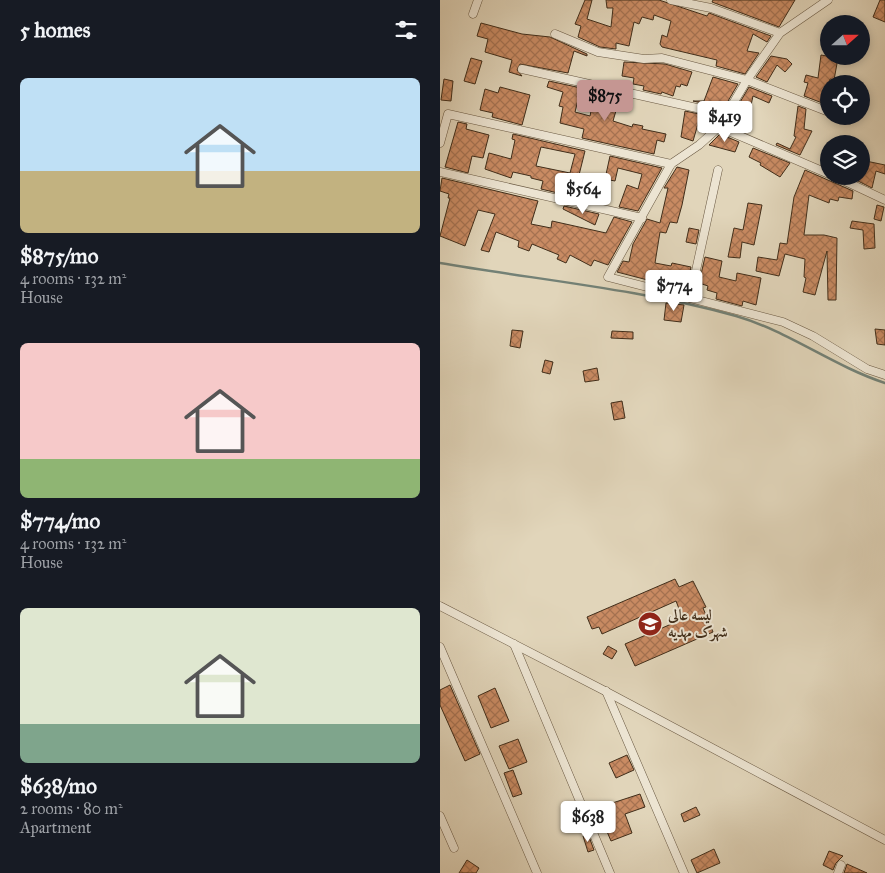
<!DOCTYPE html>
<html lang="en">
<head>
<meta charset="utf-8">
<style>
	:root { --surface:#171b24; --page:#20242c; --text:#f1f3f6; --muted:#9ea1a6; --accent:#c59692 }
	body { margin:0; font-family:"IM FELL Great Primer",Amiri,serif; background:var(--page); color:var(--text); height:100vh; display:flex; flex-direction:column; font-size:19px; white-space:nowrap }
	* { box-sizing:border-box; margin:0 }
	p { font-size:16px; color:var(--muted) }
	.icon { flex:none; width:28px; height:28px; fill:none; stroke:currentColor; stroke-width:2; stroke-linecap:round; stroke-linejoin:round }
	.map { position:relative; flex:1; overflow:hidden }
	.panel { display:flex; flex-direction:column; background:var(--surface); width:440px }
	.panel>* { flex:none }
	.needle { width:32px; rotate:69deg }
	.fabs { position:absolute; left:380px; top:15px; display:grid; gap:10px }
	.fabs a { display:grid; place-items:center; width:50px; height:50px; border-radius:50%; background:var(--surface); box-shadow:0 2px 8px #0003; font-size:25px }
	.price { position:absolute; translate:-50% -42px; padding:0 11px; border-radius:5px; background:#fff; color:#222; font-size:16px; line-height:32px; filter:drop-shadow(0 1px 2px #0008) }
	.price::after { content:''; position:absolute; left:50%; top:30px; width:15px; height:11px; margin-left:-8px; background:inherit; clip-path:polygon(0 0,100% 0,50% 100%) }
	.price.active { background:var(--accent); color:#111 }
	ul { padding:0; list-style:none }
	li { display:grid; align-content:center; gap:10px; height:265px; padding:0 20px }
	li span { display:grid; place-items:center; height:155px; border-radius:8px; color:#555 }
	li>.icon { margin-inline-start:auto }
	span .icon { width:90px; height:90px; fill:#fffc; stroke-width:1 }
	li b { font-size:21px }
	h2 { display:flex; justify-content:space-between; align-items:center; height:60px; padding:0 20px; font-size:21px }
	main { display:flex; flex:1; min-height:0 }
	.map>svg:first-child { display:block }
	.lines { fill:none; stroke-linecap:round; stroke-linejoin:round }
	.stream { stroke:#738176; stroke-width:2.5 }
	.building { fill:url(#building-cross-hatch); stroke:#412e1a; fill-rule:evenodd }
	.minor-casing { stroke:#695842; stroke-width:9 }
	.minor { stroke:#ece4d2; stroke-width:8 }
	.labels { text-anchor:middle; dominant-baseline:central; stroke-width:4; stroke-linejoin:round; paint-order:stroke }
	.poi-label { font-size:15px; font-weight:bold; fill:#412e1a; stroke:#ece4d2; text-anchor:start }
</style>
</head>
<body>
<main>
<section class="panel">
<h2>5 homes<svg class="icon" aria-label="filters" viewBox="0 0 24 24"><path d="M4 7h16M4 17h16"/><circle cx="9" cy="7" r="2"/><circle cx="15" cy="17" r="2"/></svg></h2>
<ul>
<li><span style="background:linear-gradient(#bfe0f5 60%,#c2b280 0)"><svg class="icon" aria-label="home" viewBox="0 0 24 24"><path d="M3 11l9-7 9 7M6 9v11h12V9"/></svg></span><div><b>$875/mo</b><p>4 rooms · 132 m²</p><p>House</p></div></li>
<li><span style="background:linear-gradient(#f6c9c9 75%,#8fb573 0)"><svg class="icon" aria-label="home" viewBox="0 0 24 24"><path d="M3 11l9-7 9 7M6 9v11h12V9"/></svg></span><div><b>$774/mo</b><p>4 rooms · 132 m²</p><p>House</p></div></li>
<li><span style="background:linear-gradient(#dfe7d0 75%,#7fa58c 0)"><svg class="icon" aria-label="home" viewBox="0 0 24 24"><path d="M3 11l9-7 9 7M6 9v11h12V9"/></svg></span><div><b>$638/mo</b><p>2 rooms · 80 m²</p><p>Apartment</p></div></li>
</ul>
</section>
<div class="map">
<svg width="445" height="873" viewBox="0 0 445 873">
	<defs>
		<pattern id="building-cross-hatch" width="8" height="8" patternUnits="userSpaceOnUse" patternTransform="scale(1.25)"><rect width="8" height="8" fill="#c98b63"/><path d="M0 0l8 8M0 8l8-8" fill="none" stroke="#a57251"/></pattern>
	</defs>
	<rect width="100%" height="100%" fill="#e1d5ba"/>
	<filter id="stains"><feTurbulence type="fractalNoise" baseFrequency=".004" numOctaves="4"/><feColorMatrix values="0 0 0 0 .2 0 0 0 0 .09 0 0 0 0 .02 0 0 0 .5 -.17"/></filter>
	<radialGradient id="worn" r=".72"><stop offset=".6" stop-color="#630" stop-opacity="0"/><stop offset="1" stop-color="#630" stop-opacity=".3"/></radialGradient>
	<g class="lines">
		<path class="stream" d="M0 263C99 280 199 289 296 316 348 331 393 366 445 383"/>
	</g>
	<g class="building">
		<path d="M145 0H152L147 19 171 27 173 8H167L166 0H219L267 16 269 13 331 36 327 42 313 34 307 51 319 53 305 74 276 66 277 60 222 47 220 44 222 35 227 37 231 21 214 15 213 20 202 17 199 24 194 22 189 46 176 43V49L160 47 138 37 141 26 135 24Z"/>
		<path d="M273 0H355L339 27 272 2Z"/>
		<path d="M440 0H445V22L433 17Z"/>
		<path d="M41 23 82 34 110 37 147 54V56L134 51 128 73 80 64 77 70 82 76 69 72 72 60 45 52 48 39 37 36Z"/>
		<path d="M381 55 398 58 394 80 390 79 385 104 364 96 368 83 364 82 366 75 378 78Z"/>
		<path d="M331 56 347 59 352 64 345 72 337 65 327 82 316 77Z"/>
		<path d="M31 58 42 61 35 84 24 81Z"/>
		<path d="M184 62 225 64 252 72 247 86 241 84 240 87 236 86 233 96 222 92 221 94 203 90 204 86 193 84 194 78 182 76Z"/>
		<path d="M273 77 298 84 284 108 253 101H264Z"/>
		<path d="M4 79 13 81 11 101 1 100Z"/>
		<path d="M109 81 141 88 135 112 150 116 153 102 165 105 168 94 180 97 173 121 192 127 193 124 203 126 202 129 226 134 224 142 217 140 214 154 142 138 144 129 120 123 123 107 119 106 123 92 107 87Z"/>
		<path d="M60 87 90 95 82 125 52 117 53 113 40 110 45 89 58 93Z"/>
		<path d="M309 87 332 96 329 103 313 96 310 110 303 122 298 120 294 127 287 124Z"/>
		<path d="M358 106 366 109 364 129 372 131 360 155 336 145 337 143 350 149 356 137 354 136Z"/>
		<path d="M245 111 278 118 277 120 260 117 253 141 241 137Z"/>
		<path d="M18 122 27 124 26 129 49 135 43 158 32 156 28 173 5 167Z"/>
		<path d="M73 134 145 151 139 175 166 183 160 203 101 189 103 181 91 178V176L73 172 71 178 45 169 49 153 71 159 75 140 72 139ZM101 147 135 154 130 173 96 166Z"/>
		<path d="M280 134 299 142 295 152 269 145Z"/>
		<path d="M313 148 350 163 340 177 320 165 321 163 309 157Z"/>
		<path d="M170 156 222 168 198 211 179 207 187 185 198 189 202 174 178 168 175 181 165 179Z"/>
		<path d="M421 160 445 165V174L436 171 432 188 416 180V176H421Z"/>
		<path d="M237 167 249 170 242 205 237 223 230 222 226 233 220 232 215 263 231 266 232 263 251 267 246 290 177 272 183 261 189 262 193 244 207 219 220 223 228 188H224Z"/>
		<path d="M365 170 413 191 412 199 399 197 398 201 390 199 389 203 369 195 364 235H384L397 238 396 300H388L387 251 375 295 363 292 366 278 364 277 365 259 345 254 339 276 316 271 318 257 337 260 340 243 347 244 354 197Z"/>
		<path d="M2 178 98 201 91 224 111 228 112 221 166 233 174 217 192 222 168 265 154 260 151 266 130 255 126 263 117 259 119 255 92 244 89 251 78 247 79 241 56 232 49 252 41 250 55 214 38 210 25 246 0 236 10 198H8L9 194 0 191Z"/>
		<path d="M308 203 322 205 314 245 302 242 300 258 288 257 294 228 303 230Z"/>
		<path d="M437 205 444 207 441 221 434 219Z"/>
		<path d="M124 206 159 214 155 225 123 209Z"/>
		<path d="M412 221 434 224 435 248 424 249 423 230 410 228Z"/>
		<path d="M249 228 259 230 256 244 246 242Z"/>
		<path d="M265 257 282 261 279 277 296 281 297 273 321 278 316 305 303 301 302 306 276 299 277 293 267 290 268 286 259 283Z"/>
		<path d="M226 303 244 305 241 322 224 320Z"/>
		<path d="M435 329 445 330V345L437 344Z"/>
		<path d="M72 330 83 331 80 348 70 346Z"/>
		<path d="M172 331 193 332V339L171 338Z"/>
		<path d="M105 360 113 362 110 374 102 372Z"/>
		<path d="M157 368 159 380 145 382 143 371Z"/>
		<path d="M182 401 185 418 174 420 171 403Z"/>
		<path d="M235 579 239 587 253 581 266 607 263 608 273 632 195 666 185 644 243 619 236 601 162 634 159 627 152 629 147 617Z"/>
		<path d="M168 646 177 651 172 659 163 654Z"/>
		<path d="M10 685 40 754 25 761 0 705V690Z"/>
		<path d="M55 688 69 721 51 728 38 696Z"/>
		<path d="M78 739 87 762 69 769 59 746Z"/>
		<path d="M187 755 194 770 176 778 169 763Z"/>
		<path d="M73 770 82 794 73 797 64 773Z"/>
		<path d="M200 794 205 807 185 814 192 833 171 841 157 808Z"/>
		<path d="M256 807 260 815 244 822 241 814Z"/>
		<path d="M148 834 154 850 148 852 143 836Z"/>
		<path d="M274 849 280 863 257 873 251 860Z"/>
		<path d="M389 851 403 856 396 863 393 870 383 865Z"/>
		<path d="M27 860 39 868 36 873H19Z"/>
		<path d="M407 864 427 873H404Z"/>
	</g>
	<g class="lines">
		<defs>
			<g id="minor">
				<path d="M231 0 271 8 340 33"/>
				<path d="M388 0 340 33 307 80 279 127 259 145 231 164 168 277 343 322 373 336 427 369 445 375"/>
				<path d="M33 14 38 0"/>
				<path d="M115 34 158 52 204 59 222 58 307 80 389 112"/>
				<path d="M82 69 288 115"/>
				<path d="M400 116 409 120"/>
				<path d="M279 127 389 174"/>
				<path d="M0 143 8 114 231 164"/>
				<path d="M0 172 202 218"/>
				<path d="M394 176 445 200"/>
				<path d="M250 298 278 170"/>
				<path d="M0 606 165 691 445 840"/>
				<path d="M74 644 170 873"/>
				<path d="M0 647 97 873"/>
				<path d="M166 691 244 873"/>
				<path d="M0 816 14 848"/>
				<path d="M398 873 401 865"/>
			</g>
		</defs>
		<use href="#minor" class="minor-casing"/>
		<use href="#minor" class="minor"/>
	</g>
	<defs>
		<symbol id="school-disc" viewBox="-11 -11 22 22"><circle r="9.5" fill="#8f2418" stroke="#ece4d2"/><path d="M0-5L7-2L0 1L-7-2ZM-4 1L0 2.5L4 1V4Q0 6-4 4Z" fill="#fff"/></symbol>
	</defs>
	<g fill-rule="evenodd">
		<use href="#school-disc" x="196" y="610" width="28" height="28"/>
	</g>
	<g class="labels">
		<g class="poi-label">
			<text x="228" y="615">لیسه عالی<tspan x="228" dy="17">شهرک مهدیه</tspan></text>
		</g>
	</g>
	<rect width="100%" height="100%" filter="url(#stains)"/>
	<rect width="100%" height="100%" fill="url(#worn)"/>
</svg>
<div class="fabs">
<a><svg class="needle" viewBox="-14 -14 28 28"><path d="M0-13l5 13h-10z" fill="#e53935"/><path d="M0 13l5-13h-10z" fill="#9ea1a6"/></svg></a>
<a><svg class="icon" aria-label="locate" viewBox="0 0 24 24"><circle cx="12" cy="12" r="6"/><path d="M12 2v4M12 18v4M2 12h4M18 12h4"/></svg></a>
<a><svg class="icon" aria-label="layers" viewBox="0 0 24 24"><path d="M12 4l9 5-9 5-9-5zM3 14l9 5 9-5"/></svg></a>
</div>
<b class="price active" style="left:165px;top:122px">$875</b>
<b class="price" style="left:285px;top:143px">$419</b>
<b class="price" style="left:143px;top:215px">$564</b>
<b class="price" style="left:234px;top:312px">$774</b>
<b class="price" style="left:148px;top:843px">$638</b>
</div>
</main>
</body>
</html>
